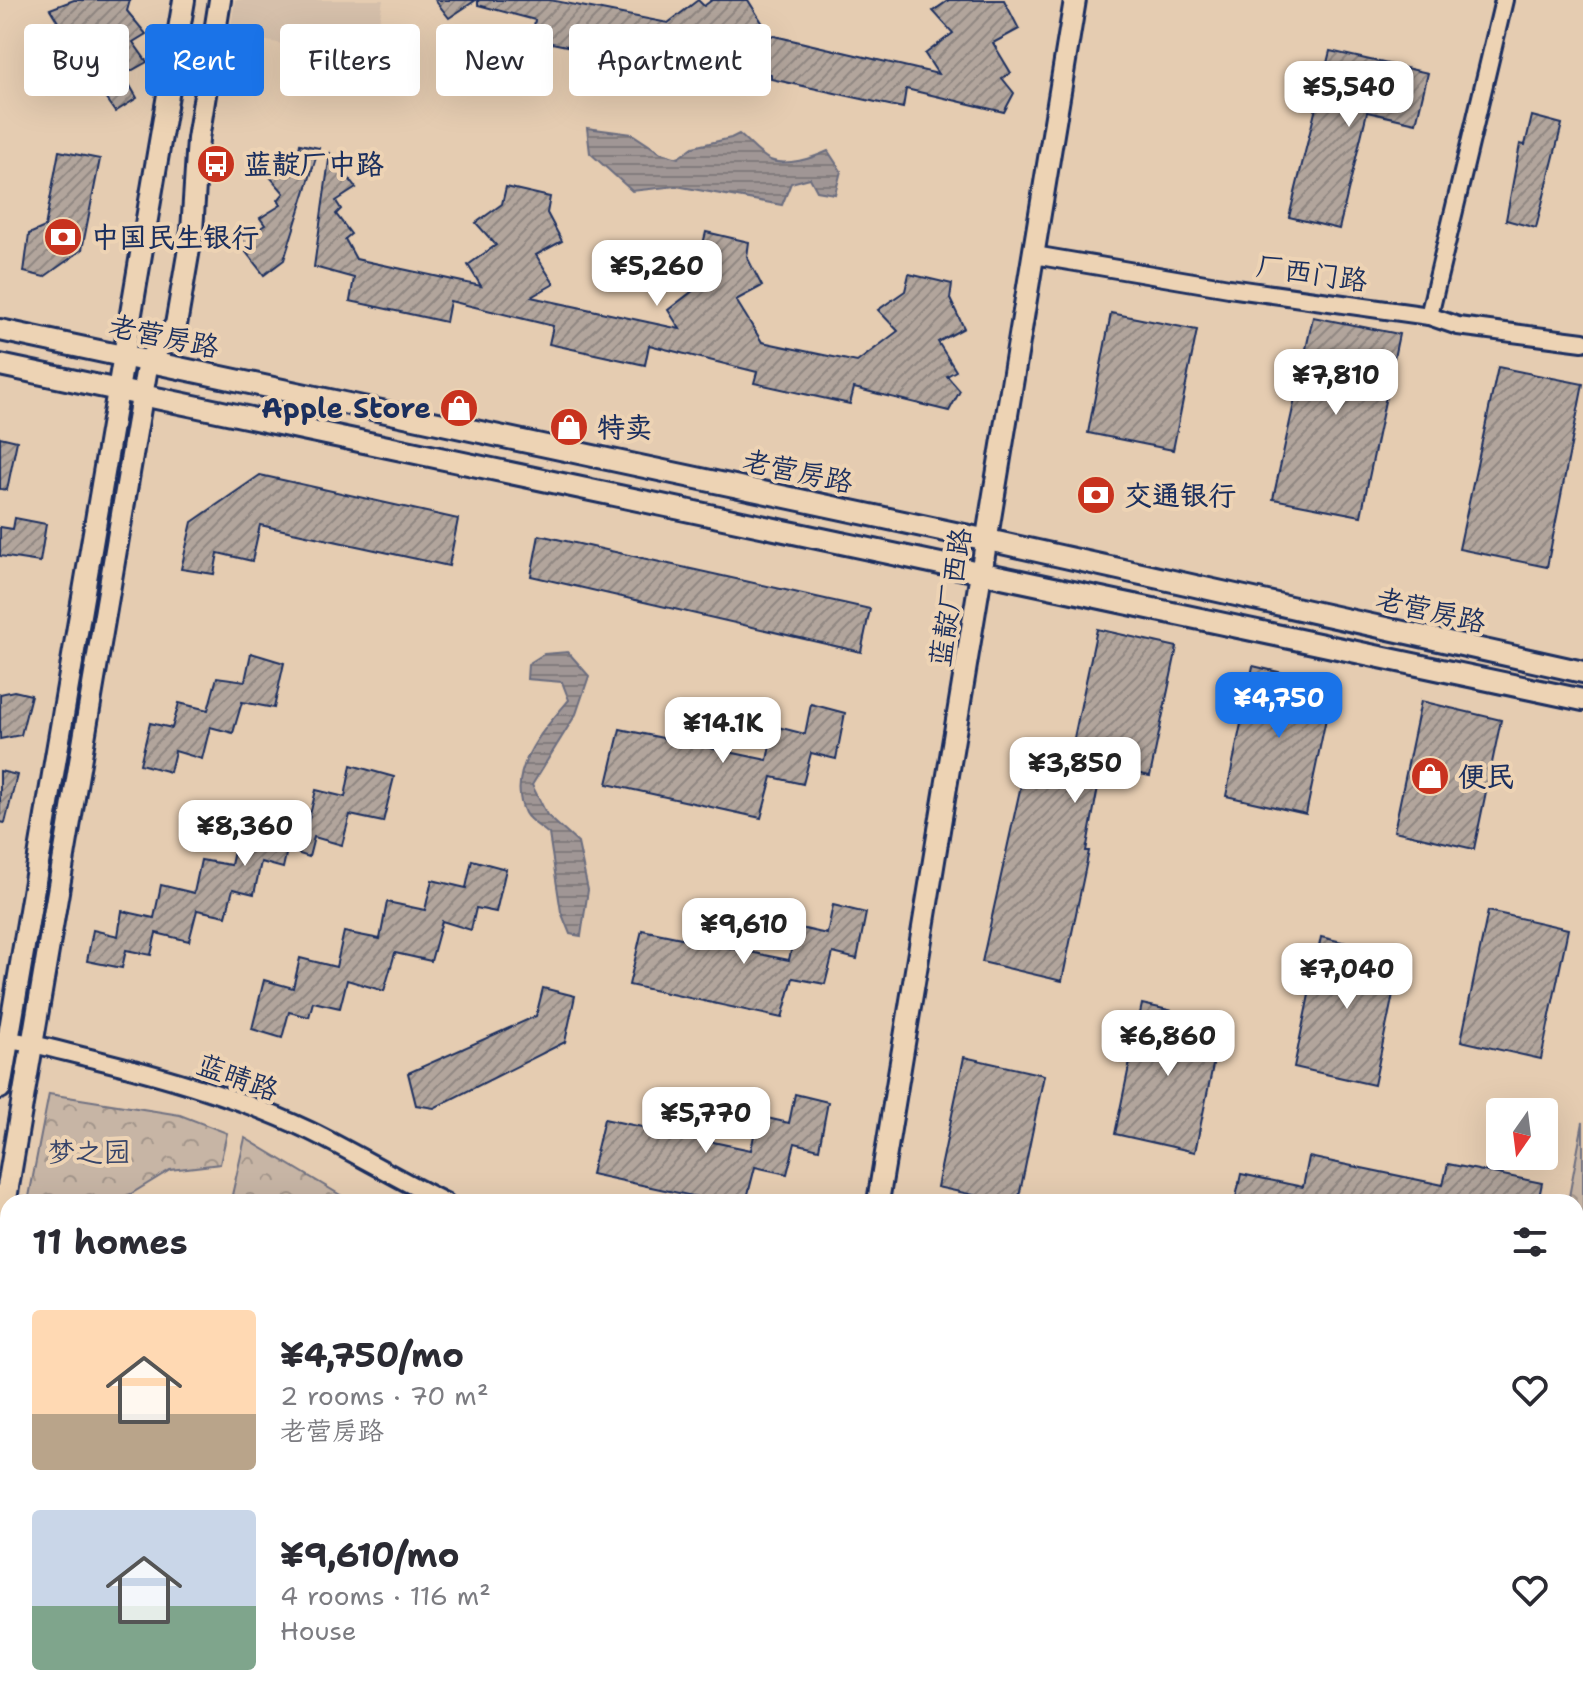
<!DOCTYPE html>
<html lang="en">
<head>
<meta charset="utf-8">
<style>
	:root { --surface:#fff; --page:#f7f7f7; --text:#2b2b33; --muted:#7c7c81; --accent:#1a73e8 }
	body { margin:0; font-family:"Shantell Sans","LXGW WenKai TC",sans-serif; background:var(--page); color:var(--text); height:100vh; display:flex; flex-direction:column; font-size:30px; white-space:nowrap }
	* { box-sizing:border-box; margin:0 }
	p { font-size:26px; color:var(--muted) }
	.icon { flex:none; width:44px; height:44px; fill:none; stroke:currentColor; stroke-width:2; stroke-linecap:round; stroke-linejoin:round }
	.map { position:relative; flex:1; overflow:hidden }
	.details { position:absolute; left:0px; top:1194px; width:1584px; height:512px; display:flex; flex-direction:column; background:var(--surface); border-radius:24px 24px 0 0; box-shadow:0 8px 32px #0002 }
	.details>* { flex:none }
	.top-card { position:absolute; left:24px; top:24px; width:800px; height:72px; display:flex; gap:16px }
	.needle { width:52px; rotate:194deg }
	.buttons { position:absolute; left:1486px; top:1098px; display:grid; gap:16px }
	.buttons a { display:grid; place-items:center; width:72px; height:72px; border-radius:8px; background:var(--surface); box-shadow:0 8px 32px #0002; font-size:40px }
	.price { position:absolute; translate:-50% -68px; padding:0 18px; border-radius:16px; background:#fff; color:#222; font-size:26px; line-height:52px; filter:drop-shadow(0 2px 4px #0008) }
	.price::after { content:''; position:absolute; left:50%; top:48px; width:24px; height:18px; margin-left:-12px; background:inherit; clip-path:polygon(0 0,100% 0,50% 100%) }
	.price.on { background:var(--accent); color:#fff }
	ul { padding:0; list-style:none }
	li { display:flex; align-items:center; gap:24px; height:200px; padding:0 32px }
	li span { display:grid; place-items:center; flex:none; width:224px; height:160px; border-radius:8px; color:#555 }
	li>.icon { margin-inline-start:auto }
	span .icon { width:96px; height:96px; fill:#fffc; stroke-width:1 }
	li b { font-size:34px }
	h2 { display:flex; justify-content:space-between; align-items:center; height:96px; padding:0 32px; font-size:34px }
	.pill { padding:0 28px; border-radius:8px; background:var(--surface); box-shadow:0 8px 32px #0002; font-size:28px; line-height:72px }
	.pill.on { background:var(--accent); color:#fff }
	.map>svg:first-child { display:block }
	.built { fill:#d6c0ab }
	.park { fill:url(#park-crowns); stroke:#717282; stroke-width:2 }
	.garden { fill:#c7b5a5; stroke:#717282; stroke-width:2 }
	.water { fill:url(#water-rules); stroke:#6b6d7f; stroke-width:2 }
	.building { fill:url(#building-hatch); stroke:#1b2f5e; stroke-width:2 }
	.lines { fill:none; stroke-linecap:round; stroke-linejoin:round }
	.minor-casing { stroke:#1b2f5e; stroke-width:22 }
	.tertiary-casing { stroke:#1b2f5e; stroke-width:26 }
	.minor { stroke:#edd3b4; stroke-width:16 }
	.tertiary { stroke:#edd3b4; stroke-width:20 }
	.labels { text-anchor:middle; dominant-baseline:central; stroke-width:8; stroke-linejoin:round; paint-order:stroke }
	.poi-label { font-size:28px; font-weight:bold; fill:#1b2f5e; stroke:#edd3b4; text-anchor:start }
	.street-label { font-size:28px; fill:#1b2f5e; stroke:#edd3b4 }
	.park-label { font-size:28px; fill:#354369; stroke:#edd3b4 }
</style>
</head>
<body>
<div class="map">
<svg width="1583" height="1706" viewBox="0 0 1583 1706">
	<defs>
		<pattern id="park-crowns" width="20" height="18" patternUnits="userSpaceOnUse" patternTransform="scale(2)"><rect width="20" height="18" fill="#c7b5a5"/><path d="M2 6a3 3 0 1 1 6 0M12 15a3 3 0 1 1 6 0" fill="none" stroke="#a1948a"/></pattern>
		<pattern id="water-rules" width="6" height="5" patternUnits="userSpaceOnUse" patternTransform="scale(2)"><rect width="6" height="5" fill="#a09695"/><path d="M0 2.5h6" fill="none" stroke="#827b7d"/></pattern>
		<pattern id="building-hatch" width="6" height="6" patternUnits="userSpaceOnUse" patternTransform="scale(2)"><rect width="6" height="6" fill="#b2a59c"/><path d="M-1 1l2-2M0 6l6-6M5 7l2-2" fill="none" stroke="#908782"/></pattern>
	</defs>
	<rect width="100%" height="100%" fill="#e5ccb1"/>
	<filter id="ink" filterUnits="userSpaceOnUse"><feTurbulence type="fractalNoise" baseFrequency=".0125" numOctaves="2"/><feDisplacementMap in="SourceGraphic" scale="16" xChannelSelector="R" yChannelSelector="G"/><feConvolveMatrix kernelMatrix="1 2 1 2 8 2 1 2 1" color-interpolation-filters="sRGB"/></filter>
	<g filter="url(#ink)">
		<g class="built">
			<path d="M235 0H383L372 61 230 34Z"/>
			<path d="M826 1698H1041L1040 1706H859L826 1701Z"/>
			<path d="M1068 1698H1453L1452 1706H1067Z"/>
		</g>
		<g class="park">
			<path d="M49 1094 180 1115 227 1133 220 1164 170 1170 126 1197 122 1202H28Z"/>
			<path d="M1583 1122V1706H1480L1481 1698H1576V1202H1568Z"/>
			<path d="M245 1138 352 1202H247L232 1195Z"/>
			<path d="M8 1303V1399L0 1398V1344Z"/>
		</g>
		<path class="garden" d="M1268 1698H1402L1401 1706H1267Z"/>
		<g class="water">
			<path d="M587 128 632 134 661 153 678 158 693 147 731 138 739 134C748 141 759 155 770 160 786 167 813 158 828 151L841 171 835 194 817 191 810 178 791 183 782 205 676 186 632 191 590 153Z"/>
			<path d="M568 652 589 676 576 714 532 785 547 815 578 843 588 890 581 936 570 934 561 912 549 834C542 828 529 821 525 813 505 771 544 729 569 700L562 682 527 679 528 664 544 654Z"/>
			<path d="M1073 1698H1249L1248 1706H1071Z"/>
		</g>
		<g class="building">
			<path d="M74 0H130L127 11 146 34 133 42 147 62 124 75 137 98 115 112 86 71 47 95 31 74 55 56 39 36 58 22 50 9Z"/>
			<path d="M435 0H476L449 18Z"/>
			<path d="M478 0H550L668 23 698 0 704 6 712 0H748L770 35 938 74 925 54 953 33 933 11 949 0H1004L1019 29 993 43 1011 73 1002 78 1014 93 1004 112 906 89 903 108 771 79V74L663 48 660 65 532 39 535 20 478 5Z"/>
			<path d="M1330 51 1428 73 1416 123 1367 112 1339 229 1289 217Z"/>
			<path d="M1532 116 1562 124 1536 228 1506 220 1520 144 1525 145Z"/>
			<path d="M300 144 319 148 284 260 264 275 238 242 265 225 260 218 281 205 278 200 284 193 270 177 298 156Z"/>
			<path d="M59 151 100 159 82 250 44 277 24 272 29 234 45 227Z"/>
			<path d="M330 153 356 188 336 201 341 209 336 214 351 234 345 239 356 259 481 286 468 265 496 245 476 223 502 204 506 187 550 197 547 213 562 241 536 255 554 284 531 297 680 329 668 310 695 289 676 268 702 248 706 232 749 242 747 257 762 286 736 300 762 342 857 362 898 331 878 310 905 291 909 274 952 284 950 299 964 328 938 342 956 371 947 376 960 391 949 411 854 388 850 404 754 383 757 372 649 345 645 365 549 344 553 326 450 301 446 322 350 301 354 278 314 267Z"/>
			<path d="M1111 313 1197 330 1173 450 1088 433Z"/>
			<path d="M1313 317 1399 334 1361 516 1273 499Z"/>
			<path d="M1498 367 1583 384 1547 567 1459 549Z"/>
			<path d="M0 437 17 441 7 490 0 489Z"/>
			<path d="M260 475 458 519 449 566 260 525 252 561 218 553 214 574 181 569 192 522Z"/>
			<path d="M15 518 46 524 40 562 0 556V527L13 529Z"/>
			<path d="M539 535 870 609 861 652 531 576Z"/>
			<path d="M1097 629 1177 647 1150 776 1102 766 1086 851H1089L1062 981 982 962 1025 767 1066 776Z"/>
			<path d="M251 653 284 663 274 708 242 702 233 733 210 727 202 759 175 751 170 772 140 764 150 723 172 728 179 703 208 710 217 677 245 681Z"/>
			<path d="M1253 666 1333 685 1306 814 1226 796Z"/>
			<path d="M14 691 31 695 21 735 0 739V694Z"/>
			<path d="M1421 701 1501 720 1474 849 1394 831Z"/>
			<path d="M811 704 845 713 836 759 811 753 803 784 772 777 761 818 607 784 620 729 767 760 774 726 805 734Z"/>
			<path d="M351 765 394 777 383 822 350 815 342 845 314 837 309 857 287 850 283 868 261 862 254 894 233 889 226 916 197 910 189 941 156 933 151 955 126 950 122 968 87 961 93 930 118 936 122 911 154 918 161 885 194 893 201 860 231 865 237 837 268 843 275 815 308 823 316 790 345 797Z"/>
			<path d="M0 771 17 775 5 823 0 822Z"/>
			<path d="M472 860 506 869 496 912 476 908 471 930 442 921 431 961 395 953 384 991 347 980 340 1008 313 1002 309 1017 289 1012 282 1038 252 1029 264 980 293 988 300 958 336 967 344 932 380 939 387 902 425 910 432 880 466 888Z"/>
			<path d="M833 905 866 913 857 959 833 953 825 984 793 978 782 1018 629 985 642 930 789 960 796 927 827 934Z"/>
			<path d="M1488 911 1568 929 1541 1059 1461 1041Z"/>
			<path d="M1321 937 1401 956 1374 1085 1294 1067Z"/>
			<path d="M543 988 575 996 565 1042 434 1108 416 1105 408 1073 536 1016Z"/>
			<path d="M1142 1004 1222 1022 1195 1152 1115 1134Z"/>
			<path d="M964 1057 1044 1075 1018 1202H1005L937 1187Z"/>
			<path d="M795 1094 828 1102 819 1149 795 1143 787 1174 755 1167 746 1202H720L591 1174 604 1119 751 1150 758 1116 789 1123Z"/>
			<path d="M1309 1157 1443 1185 1448 1164 1542 1183 1538 1202H1235L1241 1174 1303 1187Z"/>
		</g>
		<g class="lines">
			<defs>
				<g id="minor">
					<path d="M1034 255 1229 288 1429 316 1458 326 1583 342"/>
					<path d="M1429 316 1504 0"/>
					<path d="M0 1040C30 1041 60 1051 90 1058 164 1076 241 1098 310 1131 355 1153 399 1180 445 1202"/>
					<path d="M0 1497H8"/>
					<path d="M0 1643 8 1645"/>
					<path d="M259 1698 292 1705"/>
					<path d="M761 1706 762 1698"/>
				</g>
				<g id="tertiary">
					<path d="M0 330 988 540 1583 672"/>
					<path d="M0 365 1583 700"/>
					<path d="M0 1088 184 0"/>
					<path d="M878 1202 1075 0"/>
					<path d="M0 1234 148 361 176 325 192 231 198 139 220 0"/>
					<path d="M789 1706 790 1698"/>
				</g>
			</defs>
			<use href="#minor" class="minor-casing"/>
			<use href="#tertiary" class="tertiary-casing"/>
			<use href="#minor" class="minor"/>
			<use href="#tertiary" class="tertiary"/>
		</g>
	</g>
	<defs>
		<symbol id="bus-disc" viewBox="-11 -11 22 22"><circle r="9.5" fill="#c8321e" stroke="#edd3b4"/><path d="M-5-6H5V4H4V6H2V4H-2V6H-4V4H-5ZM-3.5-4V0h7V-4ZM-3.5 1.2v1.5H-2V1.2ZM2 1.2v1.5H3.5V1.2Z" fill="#fff"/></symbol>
		<symbol id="bank-disc" viewBox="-11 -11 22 22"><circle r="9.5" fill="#c8321e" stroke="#edd3b4"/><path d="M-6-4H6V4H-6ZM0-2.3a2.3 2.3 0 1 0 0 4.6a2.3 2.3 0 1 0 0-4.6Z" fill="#fff"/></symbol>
		<symbol id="shop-disc" viewBox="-11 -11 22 22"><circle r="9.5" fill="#c8321e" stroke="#edd3b4"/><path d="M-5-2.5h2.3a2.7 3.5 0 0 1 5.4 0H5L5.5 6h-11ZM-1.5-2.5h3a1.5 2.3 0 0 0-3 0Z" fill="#fff"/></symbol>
	</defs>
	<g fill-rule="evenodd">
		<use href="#bus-disc" x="194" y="142" width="44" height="44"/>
		<use href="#bank-disc" x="41" y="215" width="44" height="44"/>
		<use href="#shop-disc" x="437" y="386" width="44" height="44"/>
		<use href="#shop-disc" x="547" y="405" width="44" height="44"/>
		<use href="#bank-disc" x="1074" y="473" width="44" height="44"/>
		<use href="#shop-disc" x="1408" y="754" width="44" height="44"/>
	</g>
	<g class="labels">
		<g class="poi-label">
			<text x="244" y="164">蓝靛厂中路</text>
			<text x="91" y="237">中国民生银行</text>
			<text x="431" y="408" text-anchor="end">Apple Store</text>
			<text x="597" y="427">特卖</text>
			<text x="1124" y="495">交通银行</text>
			<text x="1458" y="776">便民</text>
		</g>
		<g class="street-label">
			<text transform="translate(1312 273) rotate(8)">厂西门路</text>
			<text transform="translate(164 336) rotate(12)">老营房路</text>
			<text transform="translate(798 471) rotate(12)">老营房路</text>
			<text transform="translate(950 597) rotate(-81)">蓝靛厂西路</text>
			<text transform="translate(1431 610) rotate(13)">老营房路</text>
			<text transform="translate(238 1077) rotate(20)">蓝晴路</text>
		</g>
		<g class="park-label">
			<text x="89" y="1152">梦之园</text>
		</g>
	</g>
</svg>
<div class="buttons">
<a><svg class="needle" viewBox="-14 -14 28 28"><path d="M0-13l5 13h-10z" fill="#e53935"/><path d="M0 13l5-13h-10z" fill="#7c7c81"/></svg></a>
</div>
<b class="price" style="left:1349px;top:129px">¥5,540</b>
<b class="price" style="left:657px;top:308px">¥5,260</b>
<b class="price" style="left:1336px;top:417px">¥7,810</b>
<b class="price on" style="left:1279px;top:740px">¥4,750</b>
<b class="price" style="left:723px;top:765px">¥14.1K</b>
<b class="price" style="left:1075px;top:805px">¥3,850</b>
<b class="price" style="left:245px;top:868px">¥8,360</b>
<b class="price" style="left:744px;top:966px">¥9,610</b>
<b class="price" style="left:1347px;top:1011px">¥7,040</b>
<b class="price" style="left:1168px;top:1078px">¥6,860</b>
<b class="price" style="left:706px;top:1155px">¥5,770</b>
<div class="top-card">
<a class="pill">Buy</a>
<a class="pill on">Rent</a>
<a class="pill">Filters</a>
<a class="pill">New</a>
<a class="pill">Apartment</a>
</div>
<section class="details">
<h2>11 homes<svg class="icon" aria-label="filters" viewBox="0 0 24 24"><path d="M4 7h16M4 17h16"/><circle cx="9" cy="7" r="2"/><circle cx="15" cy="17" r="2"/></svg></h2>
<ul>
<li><span style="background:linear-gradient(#ffd9b3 65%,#b9a48a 0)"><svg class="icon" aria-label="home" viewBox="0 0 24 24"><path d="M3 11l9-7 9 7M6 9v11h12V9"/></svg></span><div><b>¥4,750/mo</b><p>2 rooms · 70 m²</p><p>老营房路</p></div><svg class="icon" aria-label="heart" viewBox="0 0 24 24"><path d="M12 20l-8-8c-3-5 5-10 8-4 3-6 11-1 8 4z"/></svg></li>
<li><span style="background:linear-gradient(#c9d6e8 60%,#7fa58c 0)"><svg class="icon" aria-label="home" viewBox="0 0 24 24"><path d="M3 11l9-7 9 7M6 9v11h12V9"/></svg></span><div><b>¥9,610/mo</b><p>4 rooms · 116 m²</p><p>House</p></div><svg class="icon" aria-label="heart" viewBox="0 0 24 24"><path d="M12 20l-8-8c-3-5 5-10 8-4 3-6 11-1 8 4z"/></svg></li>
</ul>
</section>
</div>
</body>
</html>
